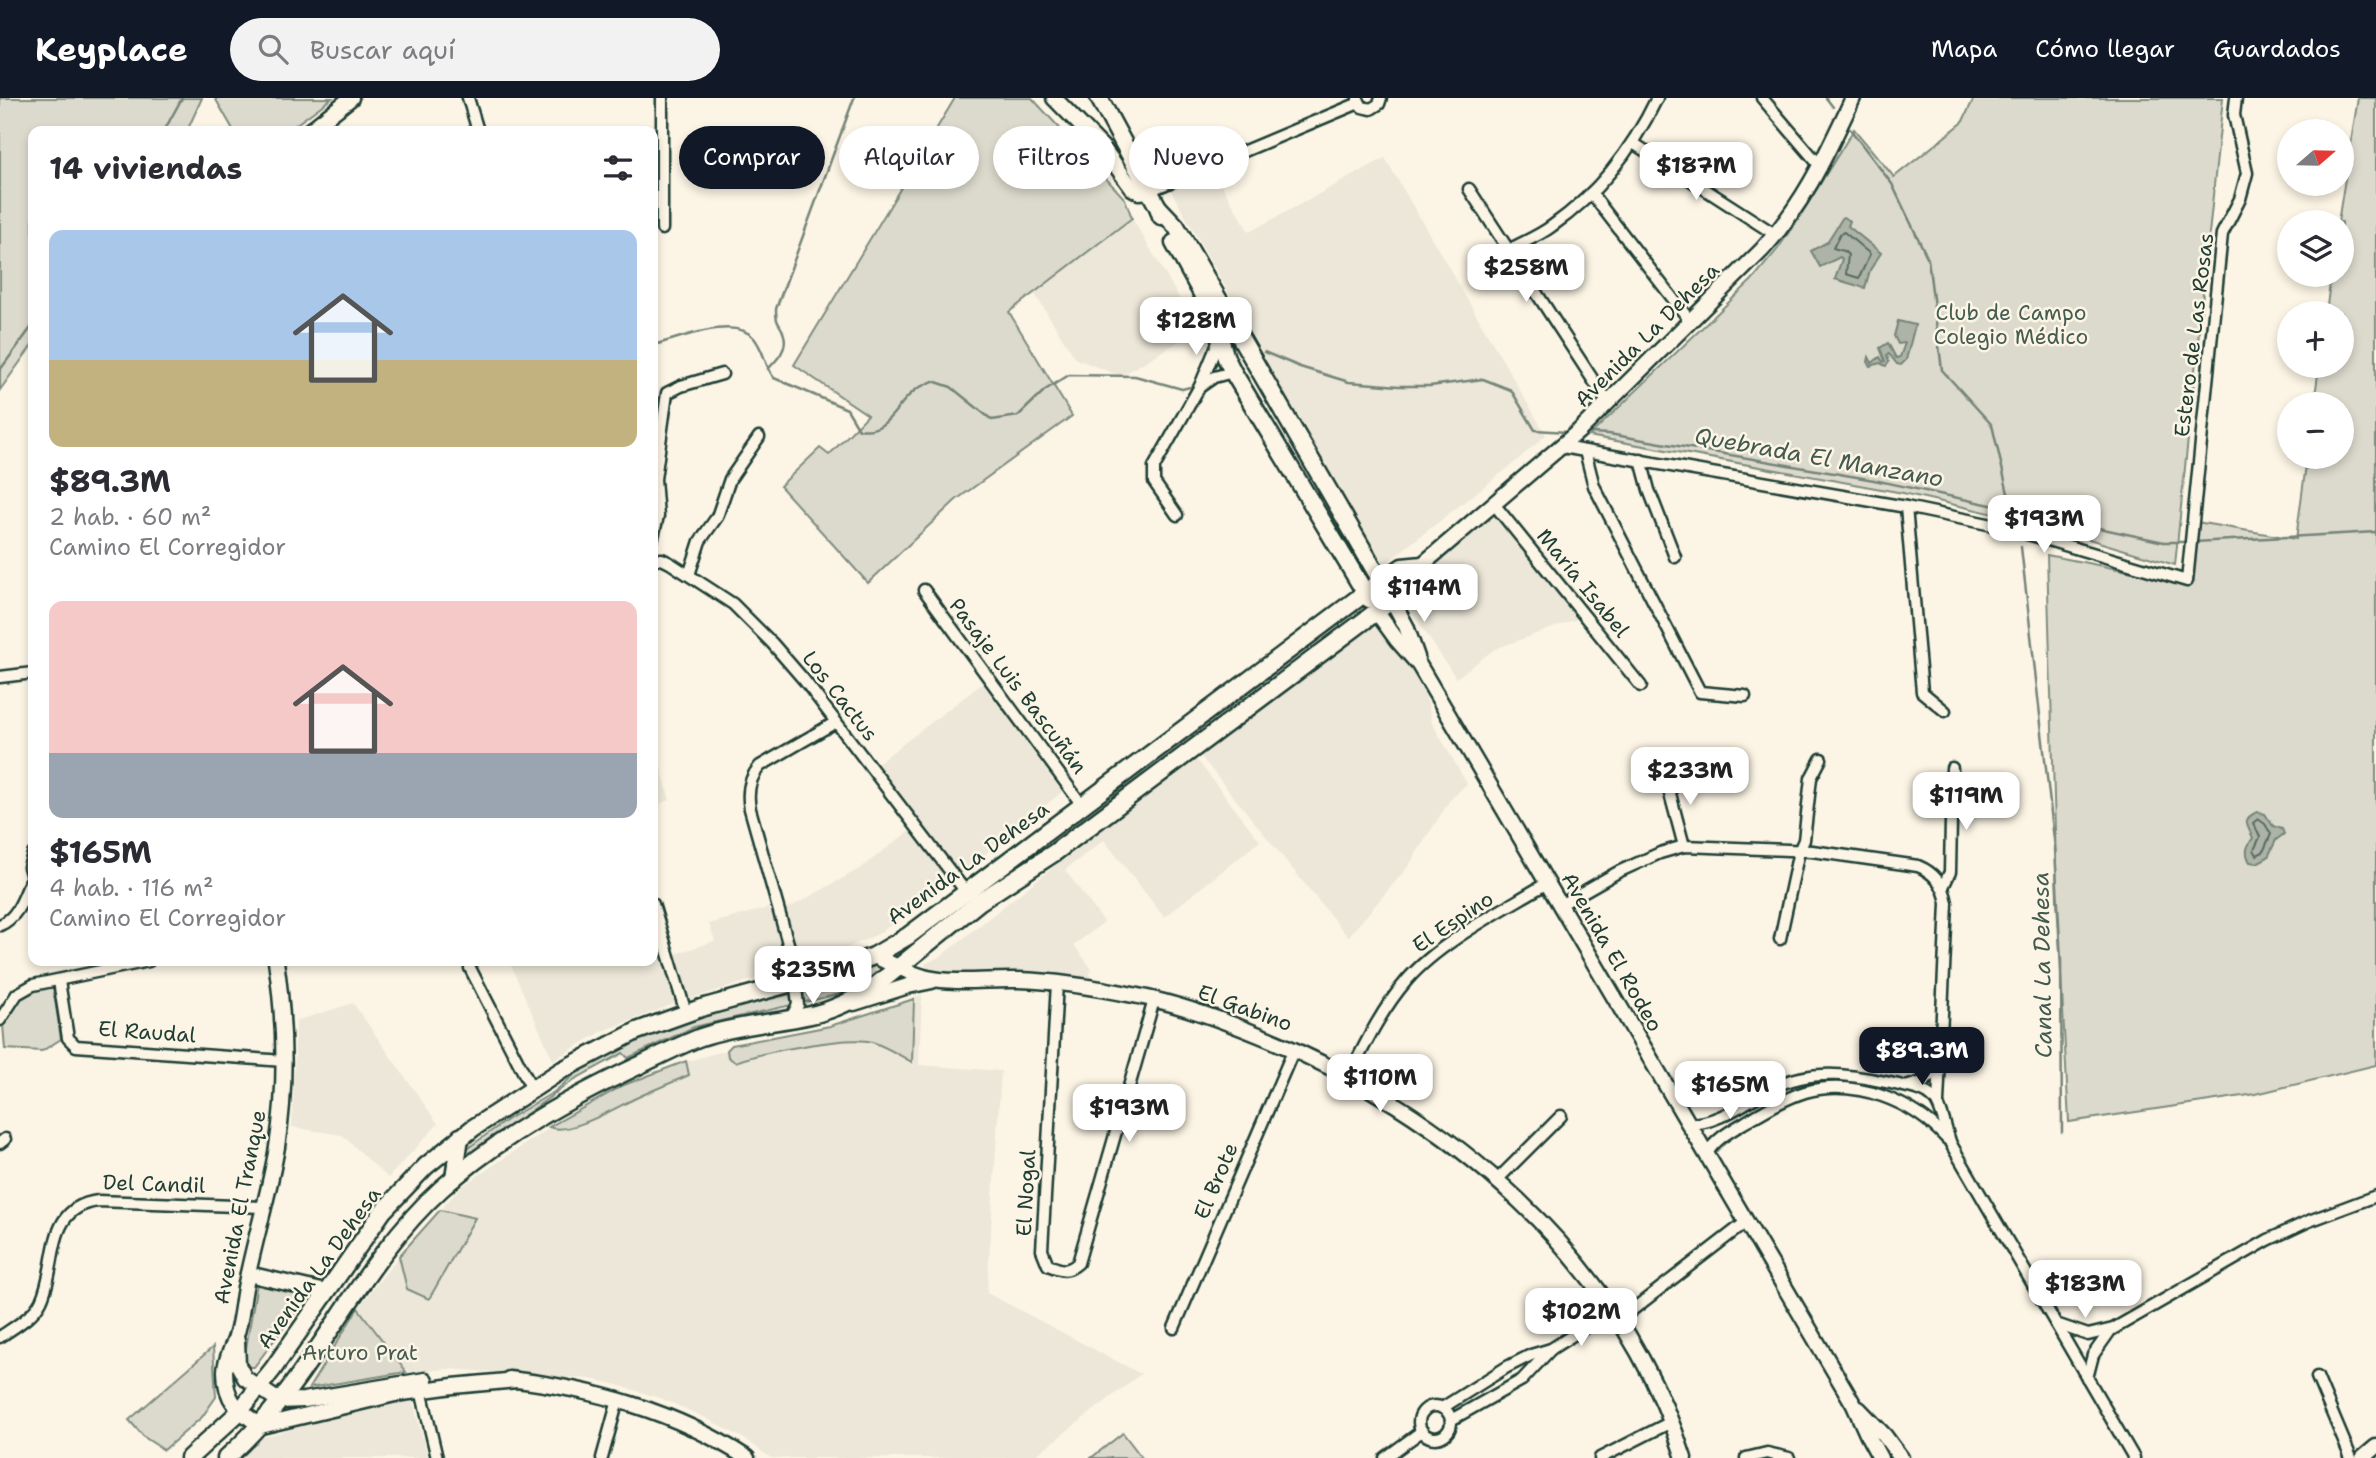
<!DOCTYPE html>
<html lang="es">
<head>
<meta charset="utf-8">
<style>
	:root { --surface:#fff; --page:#f2f2f3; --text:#2b2b33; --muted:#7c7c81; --accent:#111827 }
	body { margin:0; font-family:"Shantell Sans",sans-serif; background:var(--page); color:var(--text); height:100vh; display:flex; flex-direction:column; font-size:26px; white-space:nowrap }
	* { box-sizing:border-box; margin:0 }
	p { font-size:23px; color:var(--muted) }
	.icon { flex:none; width:38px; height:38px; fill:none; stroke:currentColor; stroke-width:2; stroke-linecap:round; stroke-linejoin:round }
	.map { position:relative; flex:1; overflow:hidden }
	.drawer { position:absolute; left:28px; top:28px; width:630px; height:840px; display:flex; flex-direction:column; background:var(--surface); border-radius:14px; box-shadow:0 4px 10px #0003 }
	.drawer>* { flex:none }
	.banner { position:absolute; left:679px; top:28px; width:665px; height:63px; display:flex; gap:14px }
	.needle { width:46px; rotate:70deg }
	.controls { position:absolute; left:2277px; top:21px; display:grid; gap:14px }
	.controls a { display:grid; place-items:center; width:77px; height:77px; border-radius:50%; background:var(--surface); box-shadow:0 4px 10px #0003; font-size:35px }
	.price { position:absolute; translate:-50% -60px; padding:0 16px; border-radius:14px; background:#fff; color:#222; font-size:23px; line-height:46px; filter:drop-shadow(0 2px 4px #0008) }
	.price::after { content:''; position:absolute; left:50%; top:42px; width:21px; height:16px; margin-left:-10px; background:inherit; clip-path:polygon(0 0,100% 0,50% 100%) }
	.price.selected { background:var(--accent); color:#fff }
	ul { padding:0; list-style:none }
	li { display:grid; align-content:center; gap:14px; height:371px; padding:0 21px }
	li span { display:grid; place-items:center; height:217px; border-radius:14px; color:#555 }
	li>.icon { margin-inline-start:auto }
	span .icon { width:126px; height:126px; fill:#fffc; stroke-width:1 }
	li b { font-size:30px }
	h2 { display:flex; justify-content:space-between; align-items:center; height:84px; padding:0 21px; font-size:30px }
	.pill { padding:0 24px; border-radius:32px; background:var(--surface); box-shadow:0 4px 10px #0003; font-size:24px; line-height:63px }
	.pill.selected { background:var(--accent); color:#fff }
	header { display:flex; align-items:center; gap:42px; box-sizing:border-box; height:98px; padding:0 35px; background:var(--accent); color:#fff }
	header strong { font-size:33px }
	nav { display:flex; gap:38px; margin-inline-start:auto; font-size:24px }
	.search { width:490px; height:63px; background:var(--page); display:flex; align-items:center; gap:18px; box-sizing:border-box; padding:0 24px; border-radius:38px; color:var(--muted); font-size:26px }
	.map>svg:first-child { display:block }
	.built { fill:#ece7d8 }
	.green { fill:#dcdacc; stroke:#7e8c80; stroke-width:2 }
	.water { fill:#aeb3a7; stroke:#758479; stroke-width:2 }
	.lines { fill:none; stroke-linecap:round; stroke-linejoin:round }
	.shore { stroke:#586c62; stroke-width:2 }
	.stream { stroke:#758479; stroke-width:2.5 }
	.street-casing { stroke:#1f3d34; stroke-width:15 }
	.secondary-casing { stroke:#1f3d34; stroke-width:19 }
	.primary-casing { stroke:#1f3d34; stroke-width:21 }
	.street { stroke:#fcf5e5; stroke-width:10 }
	.secondary { stroke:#fcf5e5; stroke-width:14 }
	.primary { stroke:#fcf5e5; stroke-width:16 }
	.labels { text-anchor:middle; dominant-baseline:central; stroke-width:5; stroke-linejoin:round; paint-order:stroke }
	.park-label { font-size:21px; fill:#455c52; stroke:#fcf5e5 }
	.street-label { font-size:21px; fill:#1f3d34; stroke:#fcf5e5 }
	.water-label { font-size:23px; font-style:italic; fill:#435a51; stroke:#fcf5e5 }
</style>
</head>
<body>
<header>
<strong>Keyplace</strong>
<div class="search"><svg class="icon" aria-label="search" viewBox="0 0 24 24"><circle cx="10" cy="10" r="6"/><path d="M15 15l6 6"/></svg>Buscar aquí</div>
<nav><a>Mapa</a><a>Cómo llegar</a><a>Guardados</a></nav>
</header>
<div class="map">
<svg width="2376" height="1360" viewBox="0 0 2376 1360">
	<rect width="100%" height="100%" fill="#fcf5e5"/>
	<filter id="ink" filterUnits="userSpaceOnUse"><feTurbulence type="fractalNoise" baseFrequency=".0143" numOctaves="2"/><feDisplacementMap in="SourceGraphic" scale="14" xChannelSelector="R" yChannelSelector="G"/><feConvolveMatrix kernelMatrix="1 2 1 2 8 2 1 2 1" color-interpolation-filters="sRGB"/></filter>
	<g filter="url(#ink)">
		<g class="built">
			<path d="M1385 60 1546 337 1513 366 1382 468 1169 89 1212 71 1249 134Z"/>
			<path d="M1132 120 1198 232 1121 278 1076 261 1034 195Z"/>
			<path d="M1505 407 1594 515 1495 551 1456 580 1402 500 1414 477Z"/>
			<path d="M1382 511 1425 594 1432 625 1467 686 1450 702 1407 770 1348 839 1198 655Z"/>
			<path d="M983 585 1062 694 948 786 878 836 825 860 679 904 603 933 553 962 509 863H653V819L666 859 715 843 709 826 768 810 770 815 793 808 861 770 921 724 878 665Z"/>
			<path d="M654 644 670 702 653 708V645Z"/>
			<path d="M1194 658 1260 743 1164 819 1104 742 1065 772 1104 824 1074 847 1091 870 1089 882 1029 875 933 878 925 866 941 858Z"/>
			<path d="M922 897 919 967 1001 973 987 1195 1141 1276 1032 1360H771L746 1342 704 1319 660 1300 614 1286 591 1281 449 1271 406 1274 358 1210 399 1158 461 1089 575 1013 647 977 670 968 727 952 732 947 830 928Z"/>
			<path d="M353 905 438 1026 388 1080 342 1037 292 1029 296 923Z"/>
			<path d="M413 1304 428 1360H237L258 1341 377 1306Z"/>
		</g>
		<g class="green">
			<path d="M0 0H202L187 33H33V246L0 292Z"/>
			<path d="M215 0H332L287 33H234Z"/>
			<path d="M955 0H1032L1125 101 1132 120 1009 214 1072 318 956 402 868 485 780 388 820 350 829 357 868 317 794 267Z"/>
			<path d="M1974 0H2223L2175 467 2042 427 1903 395 1589 338 1752 182 1777 152 1799 120 1854 31 1894 79 1962 25Z"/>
			<path d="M2358 0H2376V967L2256 996 2069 1024 2057 802 2047 457 2188 485 2196 424 2296 441 2307 359H2342V306H2314L2319 268H2342V215H2326L2331 177H2342V124H2338Z"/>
			<path d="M874 862 892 867 862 891 694 929 628 960 623 955 575 981 463 1062 464 1053 508 1021 554 994 591 963 645 938 693 921 794 895Z"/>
			<path d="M53 889 61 941 42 953 5 951 3 927 19 901 31 893Z"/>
			<path d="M914 901 912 964C899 957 885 948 872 944 848 937 759 955 735 964L728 959 727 952 732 947 830 928Z"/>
			<path d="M686 963 689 977C671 985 653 992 634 1001 615 1010 569 1038 549 1029L624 987Z"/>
			<path d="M440 1112 475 1120 429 1201 407 1191 399 1158Z"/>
			<path d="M257 1185 309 1196 254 1269H249L245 1265V1256Z"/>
			<path d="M358 1210 406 1274 309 1290Z"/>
			<path d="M213 1249 216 1299 202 1319 164 1352 144 1339 129 1322Z"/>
			<path d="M1123 1335 1142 1360H1091Z"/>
		</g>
		<g class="water">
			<path d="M1843 119 1850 123 1848 128 1881 155 1870 172 1865 190 1835 181 1842 161 1840 159 1820 169 1811 153 1827 144Z"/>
			<path d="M1898 223 1915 227 1906 262 1901 267 1897 266 1889 256 1887 257 1889 264 1886 268 1880 265 1871 268 1868 264 1869 259 1872 265 1880 259 1883 264 1885 263 1880 250 1888 245 1896 260 1900 259 1905 245 1898 246 1894 238Z"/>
			<path d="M2257 714 2265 716 2273 728 2282 731 2284 736 2276 742 2268 759 2257 765 2250 764C2244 754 2247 748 2253 740 2247 727 2241 721 2257 714Z"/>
		</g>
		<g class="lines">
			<g class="shore">
				<path d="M1844 134 1870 156 1859 180 1846 176 1848 157 1844 153 1833 150 1840 136Z"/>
				<path d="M2258 721 2265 726 2271 736 2263 754 2257 757 2254 752 2260 739 2253 725Z"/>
			</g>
			<g class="stream">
				<path d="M1826 0 1833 9"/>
				<path d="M1850 31 1892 86 1928 161 1942 272 1992 327 2010 404"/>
				<path d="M164 33 182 0"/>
				<path d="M653 247C679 241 734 217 754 240 765 254 764 267 774 280L847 311 859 331C888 336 894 309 913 294 918 289 927 286 933 283L951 289 992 322 1018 318 1045 292 1069 277 1135 278 1182 291 1190 289"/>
				<path d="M1264 254 1300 269 1349 284 1399 288H1430L1483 281 1511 292 1535 332 1567 334"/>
				<path d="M768 271C777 262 788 251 784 237 781 224 776 230 776 211L854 0"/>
				<path d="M0 272 33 227"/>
				<path d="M1590 335 1609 336 1874 382 2164 444H2187"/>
				<path d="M2194 444 2376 434"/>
				<path d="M2021 449 2055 750 2061 863 2062 1034"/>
			</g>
			<defs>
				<g id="street">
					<path d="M468 0 478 33"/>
					<path d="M1762 0 1821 69"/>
					<path d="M1358 1 1362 9 1371 11 1379 6 1381 0"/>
					<path d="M1633 45 1776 137"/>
					<path d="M1469 91 1608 305"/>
					<path d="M1149 93 1359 5"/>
					<path d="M1591 95 1691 224"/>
					<path d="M662 131V0"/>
					<path d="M1509 152C1523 144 1539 138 1552 128 1598 96 1633 50 1657 0"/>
					<path d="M1201 288 1214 279 1233 274"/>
					<path d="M1562 349 1906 409 2007 430 2187 483 2222 136 2240 101 2247 75 2234 17 2236 0"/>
					<path d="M1585 353 1594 388 1700 594 1745 598"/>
					<path d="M1641 362 1649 392 1675 459"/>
					<path d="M1494 406 1641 588"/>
					<path d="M1906 409 1922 594 1945 613"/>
					<path d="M1177 417 1154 384V369L1200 288 1219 242"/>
					<path d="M653 439 658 418 655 381 667 295 681 288 722 276"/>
					<path d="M653 462 662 461 670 465 733 506 772 545 804 582 966 794"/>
					<path d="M689 477 700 443 717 419 730 381 759 339"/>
					<path d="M924 492 1082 707"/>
					<path d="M0 579 33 575"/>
					<path d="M1665 677 1684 748"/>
					<path d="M1943 789 1950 774 1952 670"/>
					<path d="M653 806 686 915"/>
					<path d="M1560 807 1618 774 1660 755 1684 748 1812 753 1918 768C1935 775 1944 787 1947 805L1938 1005"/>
					<path d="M0 827C19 819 24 797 32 780L29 769 33 756"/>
					<path d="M1780 841 1799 753 1804 742 1811 680 1821 661"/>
					<path d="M470 870 532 991"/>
					<path d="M59 883 68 940 76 948 284 963"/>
					<path d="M1057 885 1042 1152 1048 1167C1061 1172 1067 1175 1078 1165L1154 902"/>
					<path d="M790 921 798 907 793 863 750 711C747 695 749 680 760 668L836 624"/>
					<path d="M0 922 17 896 33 887 149 863"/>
					<path d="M1349 978C1366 944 1382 911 1407 882 1441 843 1503 812 1547 785"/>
					<path d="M1909 988 1925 983 1938 971"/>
					<path d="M1688 1026C1719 1026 1745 1004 1772 990 1813 969 1856 977 1899 987 1911 990 1925 991 1934 1001 1942 1009 1946 1034 1951 1046L2134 1360"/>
					<path d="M0 1045 5 1041"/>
					<path d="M1706 1057C1716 1039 1735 1031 1752 1020 1769 1010 1786 1000 1805 994 1855 980 1913 1003 1947 1041"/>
					<path d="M1498 1081 1561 1018"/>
					<path d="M1618 1223 1746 1124"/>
					<path d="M2056 1226 2088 1237 2113 1231 2268 1142 2309 1123 2376 1098"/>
					<path d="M1174 1230 1294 951"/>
					<path d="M0 1239C14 1229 33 1219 41 1203 59 1166 44 1110 98 1103L263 1109"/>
					<path d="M2317 1279 2351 1360"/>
					<path d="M2087 1280 2093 1257 2110 1233"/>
					<path d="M421 1292 437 1360"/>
					<circle cx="1435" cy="1324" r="16"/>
					<path d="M1442 1310 1507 1269 1531 1257 1551 1251 1611 1213"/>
					<path d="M1451 1322 1522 1282 1551 1251"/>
					<path d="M602 1360 618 1302"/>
					<path d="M1385 1360 1422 1333"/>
					<path d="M1600 1360 1671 1324"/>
					<path d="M1746 1360 1767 1355 1789 1360"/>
				</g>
				<g id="secondary">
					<path d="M1054 0 1103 50 1132 90 1139 94 1149 93"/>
					<path d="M309 33 351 0"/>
					<path d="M1381 483 1402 468 1423 466"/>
					<path d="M1376 513 1397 542 1419 567 1854 1307 1868 1338 1880 1360"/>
					<path d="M1417 559 1406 528 1392 502 1413 485 1423 466 1579 333 1762 152C1806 103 1826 57 1853 0"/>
					<path d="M874 858C891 865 910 876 928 880 956 886 989 881 1018 882 1058 883 1099 890 1138 898 1180 906 1220 921 1259 937 1448 1013 1621 1161 1684 1360"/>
					<path d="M276 863C285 925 287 987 277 1049 269 1097 254 1143 245 1190 242 1206 241 1223 236 1238 233 1249 225 1261 225 1273 225 1303 238 1313 261 1328L395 1296 453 1288 517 1282"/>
					<path d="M854 905 908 888 932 883"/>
					<path d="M248 1176 326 1194"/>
					<path d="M237 1243 238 1267 245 1280 279 1303 304 1302 425 1282"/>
					<path d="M509 1281C594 1291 675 1313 747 1360"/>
					<path d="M1859 1311 1884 1337 1901 1360"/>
					<path d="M2363 1360 2376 1349"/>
				</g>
				<g id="primary">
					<path d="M1099 0 1158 109 1161 118"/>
					<path d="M1174 145 1212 214 1226 260 1233 274 1369 501"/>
					<path d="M454 1080 460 1039"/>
					<path d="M189 1360 239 1314 273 1271 383 1113 426 1068 473 1030 562 972 637 933 701 910 821 877 874 858 908 838 1381 483"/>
					<path d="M226 1360C313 1285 355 1169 441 1091 499 1039 568 1001 638 968 659 958 680 947 701 939 736 927 775 925 811 917 831 913 851 903 869 893L979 804 1054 755 1392 502 1176 128 1158 109"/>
				</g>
			</defs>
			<use href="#street" class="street-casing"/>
			<use href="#secondary" class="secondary-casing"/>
			<use href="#primary" class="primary-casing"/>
			<use href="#street" class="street"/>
			<use href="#secondary" class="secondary"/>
			<use href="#primary" class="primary"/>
		</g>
	</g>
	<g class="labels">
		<g class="park-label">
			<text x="2011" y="215">Club de Campo<tspan x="2011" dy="24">Colegio Médico</tspan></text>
			<text x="360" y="1255">Arturo Prat</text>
		</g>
		<g class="street-label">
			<text transform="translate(1647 237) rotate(-45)">Avenida La Dehesa</text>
			<text transform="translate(2194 237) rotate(-83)">Estero de Las Rosas</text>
			<text transform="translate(1583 485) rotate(51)">María Isabel</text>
			<text transform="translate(1018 588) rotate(53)">Pasaje Luis Bascuñán</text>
			<text transform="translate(840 598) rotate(52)">Los Cactus</text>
			<text transform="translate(968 765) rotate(-36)">Avenida La Dehesa</text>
			<text transform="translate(1453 824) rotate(-34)">El Espino</text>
			<text transform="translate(1612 854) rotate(60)">Avenida El Rodeo</text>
			<text transform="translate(1245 910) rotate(20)">El Gabino</text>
			<text transform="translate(147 934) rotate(4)">El Raudal</text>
			<text transform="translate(1216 1083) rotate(-67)">El Brote</text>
			<text transform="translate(154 1086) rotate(2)">Del Candil</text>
			<text transform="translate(1026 1095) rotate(-87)">El Nogal</text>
			<text transform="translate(240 1109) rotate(-79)">Avenida El Tranque</text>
			<text transform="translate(319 1170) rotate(-54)">Avenida La Dehesa</text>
		</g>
		<g class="water-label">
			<text transform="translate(1819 359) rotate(10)">Quebrada El Manzano</text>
			<text transform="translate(2042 867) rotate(-91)">Canal La Dehesa</text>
		</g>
	</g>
</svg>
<div class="controls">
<a><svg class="needle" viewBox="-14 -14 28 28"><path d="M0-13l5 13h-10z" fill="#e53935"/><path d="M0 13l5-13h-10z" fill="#7c7c81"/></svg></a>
<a><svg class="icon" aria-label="layers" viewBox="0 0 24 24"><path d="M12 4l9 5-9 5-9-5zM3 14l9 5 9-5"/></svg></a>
<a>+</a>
<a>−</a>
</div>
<b class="price" style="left:1696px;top:104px">$187M</b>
<b class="price" style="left:1526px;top:206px">$258M</b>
<b class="price" style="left:1196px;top:259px">$128M</b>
<b class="price" style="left:2044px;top:457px">$193M</b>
<b class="price" style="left:1424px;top:526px">$114M</b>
<b class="price" style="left:1690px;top:709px">$233M</b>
<b class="price" style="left:1966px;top:734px">$119M</b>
<b class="price" style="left:813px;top:908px">$235M</b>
<b class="price selected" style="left:1922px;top:989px">$89.3M</b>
<b class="price" style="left:1380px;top:1016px">$110M</b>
<b class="price" style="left:1730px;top:1023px">$165M</b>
<b class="price" style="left:1129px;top:1046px">$193M</b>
<b class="price" style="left:2085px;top:1222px">$183M</b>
<b class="price" style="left:1581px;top:1250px">$102M</b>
<div class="banner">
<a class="pill selected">Comprar</a>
<a class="pill">Alquilar</a>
<a class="pill">Filtros</a>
<a class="pill">Nuevo</a>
</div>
<section class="drawer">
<h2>14 viviendas<svg class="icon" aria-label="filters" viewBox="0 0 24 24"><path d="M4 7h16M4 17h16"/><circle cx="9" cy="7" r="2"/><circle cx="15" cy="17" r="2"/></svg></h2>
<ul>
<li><span style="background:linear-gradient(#a9c7e8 60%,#c2b280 0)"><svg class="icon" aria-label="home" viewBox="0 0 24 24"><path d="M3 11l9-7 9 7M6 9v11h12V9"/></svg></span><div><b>$89.3M</b><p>2 hab. · 60 m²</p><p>Camino El Corregidor</p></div></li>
<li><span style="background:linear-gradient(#f6c9c9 70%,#9aa5b1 0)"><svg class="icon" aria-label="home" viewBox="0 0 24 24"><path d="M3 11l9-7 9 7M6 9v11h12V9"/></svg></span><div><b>$165M</b><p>4 hab. · 116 m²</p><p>Camino El Corregidor</p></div></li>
</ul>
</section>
</div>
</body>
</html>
